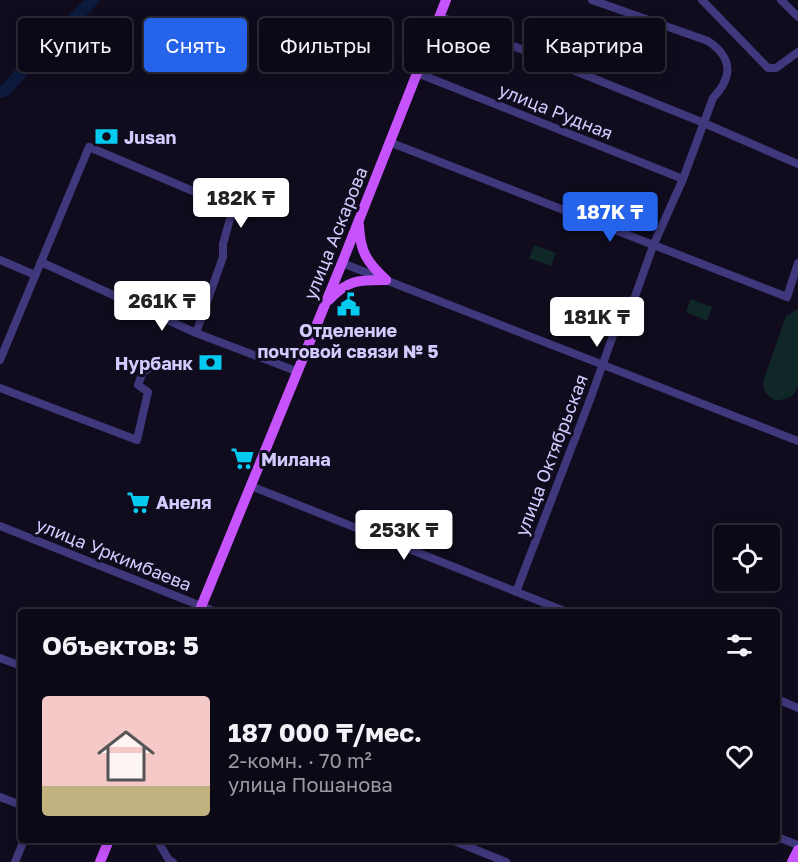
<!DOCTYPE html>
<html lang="ru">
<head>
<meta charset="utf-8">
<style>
	:root { --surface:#0c0916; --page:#1a1723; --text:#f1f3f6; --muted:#9a9aa1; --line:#2c2a35; --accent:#2563eb }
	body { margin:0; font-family:"Golos Text",sans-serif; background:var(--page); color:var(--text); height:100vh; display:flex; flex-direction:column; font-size:22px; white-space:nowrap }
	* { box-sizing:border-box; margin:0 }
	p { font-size:20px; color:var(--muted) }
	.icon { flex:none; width:33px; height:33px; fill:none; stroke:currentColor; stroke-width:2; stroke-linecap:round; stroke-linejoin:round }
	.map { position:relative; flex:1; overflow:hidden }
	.drawer { position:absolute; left:18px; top:609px; width:762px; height:234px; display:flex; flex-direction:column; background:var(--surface); border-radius:6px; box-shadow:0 3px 15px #0003,0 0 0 2px var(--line) }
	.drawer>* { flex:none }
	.top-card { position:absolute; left:18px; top:18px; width:762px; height:54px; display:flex; gap:12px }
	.tools { position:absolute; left:714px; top:525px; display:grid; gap:12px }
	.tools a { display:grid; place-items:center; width:66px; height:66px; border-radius:6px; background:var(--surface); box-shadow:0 3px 15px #0003,0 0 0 2px var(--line); font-size:30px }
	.price { position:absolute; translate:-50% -51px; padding:0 14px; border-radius:6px; background:#fff; color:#222; font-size:20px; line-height:39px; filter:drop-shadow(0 2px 3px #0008) }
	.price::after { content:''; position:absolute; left:50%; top:36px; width:18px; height:14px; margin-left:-9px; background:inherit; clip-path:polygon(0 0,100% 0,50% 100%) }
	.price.current { background:var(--accent); color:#fff }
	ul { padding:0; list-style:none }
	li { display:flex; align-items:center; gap:18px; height:150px; padding:0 24px }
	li+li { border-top:2px solid var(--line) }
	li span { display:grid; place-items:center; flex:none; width:168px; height:120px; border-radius:6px; color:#555 }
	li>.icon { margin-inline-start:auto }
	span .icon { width:72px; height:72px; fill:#fffc; stroke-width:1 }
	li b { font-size:26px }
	h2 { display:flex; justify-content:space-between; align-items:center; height:72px; padding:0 24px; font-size:26px }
	.chip { padding:0 21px; border-radius:6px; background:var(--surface); box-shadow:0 3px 15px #0003,0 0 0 2px var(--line); font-size:21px; line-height:54px }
	.chip.current { background:var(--accent); color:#fff }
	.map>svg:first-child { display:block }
	.green { fill:#0f2727 }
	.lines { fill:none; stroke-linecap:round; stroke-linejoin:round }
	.river { stroke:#0c1b3d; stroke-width:12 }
	.minor { stroke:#3f387c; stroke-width:8 }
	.major { stroke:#c653fc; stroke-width:10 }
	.labels { text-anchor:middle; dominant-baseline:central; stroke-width:6; stroke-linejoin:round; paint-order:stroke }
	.street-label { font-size:18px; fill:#d3cafe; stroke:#100c1e }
	.poi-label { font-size:18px; font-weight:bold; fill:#d3cafe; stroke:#100c1e; text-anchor:start }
</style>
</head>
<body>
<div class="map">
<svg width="798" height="862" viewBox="0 0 798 862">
	<rect width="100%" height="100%" fill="#100c1e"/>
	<g class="green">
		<path d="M534 245 556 253 551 266 529 258Z"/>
		<path d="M691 299 712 307 707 321 686 312Z"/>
		<path d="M798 309V386C794 398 786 400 774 400L765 392 763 382 786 316Z"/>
	</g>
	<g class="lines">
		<path class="river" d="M0 92 6 90 23 70 93 0"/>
		<g class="minor">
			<path d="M702 0 768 68H776L798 52"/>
			<path d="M781 0 798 17"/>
			<path d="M439 16 704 123 798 164"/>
			<path d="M417 73 683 179"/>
			<path d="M389 142 787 297 798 263"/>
			<path d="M0 260 35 275"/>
			<path d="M41 262 196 333 296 371"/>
			<path d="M342 263 798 441"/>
			<path d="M0 360 89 147 233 208 223 244V257L196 333"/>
			<path d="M0 388 137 440 148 392 138 385 143 372 152 367 154 360"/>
			<path d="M251 486 567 612"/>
			<path d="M0 526 216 612"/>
			<path d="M516 592 591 397 616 327 627 319 653 246 683 179 713 98C733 77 733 58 708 41L592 0"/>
			<path d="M0 658 21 666"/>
			<path d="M777 699 798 708"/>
			<path d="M0 797 21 805"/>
			<path d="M777 837 798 845"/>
			<path d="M157 840 169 860 173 862"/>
			<path d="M452 840 506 862"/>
			<path d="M15 862 24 840"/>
		</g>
		<g class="major">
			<path d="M359 225C360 252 367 262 386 280"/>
			<path d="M329 300C348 279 360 280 386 280"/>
			<path d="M199 612 342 263 446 0"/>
			<path d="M100 862 109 840"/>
			<path d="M792 862 798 850"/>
		</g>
	</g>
	<defs>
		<symbol id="bank-bare" viewBox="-9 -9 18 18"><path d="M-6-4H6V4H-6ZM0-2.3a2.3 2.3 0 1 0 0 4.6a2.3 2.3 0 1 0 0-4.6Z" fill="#05caef" stroke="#100c1e" stroke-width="2.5" paint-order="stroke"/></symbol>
		<symbol id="civic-bare" viewBox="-9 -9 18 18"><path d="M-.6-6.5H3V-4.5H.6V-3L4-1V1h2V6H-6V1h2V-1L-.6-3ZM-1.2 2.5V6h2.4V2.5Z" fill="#05caef" stroke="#100c1e" stroke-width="2.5" paint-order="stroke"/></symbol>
		<symbol id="supermarket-bare" viewBox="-9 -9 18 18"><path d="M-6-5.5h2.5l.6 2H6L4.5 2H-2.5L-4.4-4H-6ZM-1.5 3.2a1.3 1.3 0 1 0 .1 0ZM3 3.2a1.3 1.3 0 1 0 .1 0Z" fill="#05caef" stroke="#100c1e" stroke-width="2.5" paint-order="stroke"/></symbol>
	</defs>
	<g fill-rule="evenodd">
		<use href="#bank-bare" x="90" y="120" width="33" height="33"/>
		<use href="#civic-bare" x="332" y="288" width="33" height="33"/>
		<use href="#bank-bare" x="194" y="346" width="33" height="33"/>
		<use href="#supermarket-bare" x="226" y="442" width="33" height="33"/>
		<use href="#supermarket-bare" x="122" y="486" width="33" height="33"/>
	</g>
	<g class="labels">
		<g class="street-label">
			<text transform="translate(556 111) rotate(22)">улица Рудная</text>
			<text transform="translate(335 233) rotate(-68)">улица Аскарова</text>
			<text transform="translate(551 455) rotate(-69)">улица Октябрьская</text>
			<text transform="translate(114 554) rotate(22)">улица Уркимбаева</text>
		</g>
		<g class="poi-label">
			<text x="124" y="137">Jusan</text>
			<text x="348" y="330" text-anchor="middle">Отделение<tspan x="348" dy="21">почтовой связи № 5</tspan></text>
			<text x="193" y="363" text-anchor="end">Нурбанк</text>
			<text x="261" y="459">Милана</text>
			<text x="156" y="502">Анеля</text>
		</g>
	</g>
</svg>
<div class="tools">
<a><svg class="icon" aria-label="locate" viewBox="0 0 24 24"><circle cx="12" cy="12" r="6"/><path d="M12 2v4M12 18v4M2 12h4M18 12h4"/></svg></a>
</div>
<b class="price" style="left:241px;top:229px">182K ₸</b>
<b class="price current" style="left:610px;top:243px">187K ₸</b>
<b class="price" style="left:162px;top:332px">261K ₸</b>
<b class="price" style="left:597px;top:348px">181K ₸</b>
<b class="price" style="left:404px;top:561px">253K ₸</b>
<div class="top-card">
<a class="chip">Купить</a>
<a class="chip current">Снять</a>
<a class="chip">Фильтры</a>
<a class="chip">Новое</a>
<a class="chip">Квартира</a>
</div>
<section class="drawer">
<h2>Объектов: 5<svg class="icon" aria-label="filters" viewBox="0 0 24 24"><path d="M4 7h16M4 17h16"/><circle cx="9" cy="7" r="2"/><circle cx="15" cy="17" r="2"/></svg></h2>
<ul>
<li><span style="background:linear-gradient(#f6c9c9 75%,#c2b280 0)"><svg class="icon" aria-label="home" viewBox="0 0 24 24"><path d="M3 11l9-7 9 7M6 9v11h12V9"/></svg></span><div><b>187 000 ₸/мес.</b><p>2-комн. · 70 m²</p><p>улица Пошанова</p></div><svg class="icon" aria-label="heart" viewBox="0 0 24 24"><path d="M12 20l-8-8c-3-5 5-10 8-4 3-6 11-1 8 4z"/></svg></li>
</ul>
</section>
</div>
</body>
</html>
